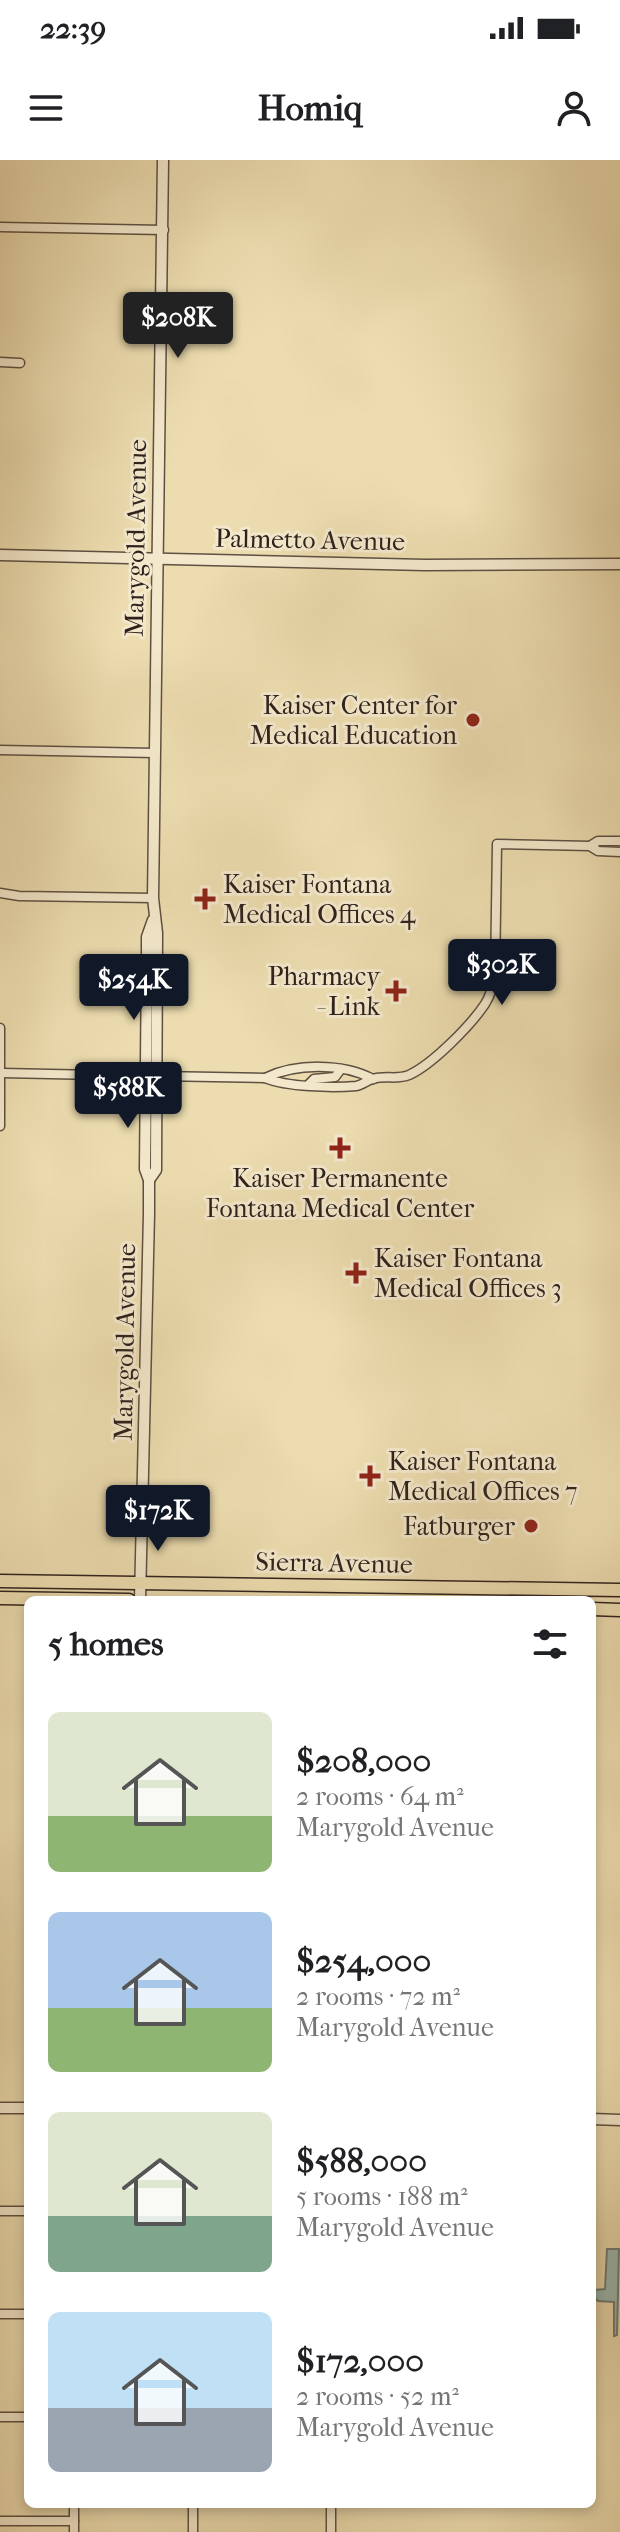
<!DOCTYPE html>
<html lang="en">
<head>
<meta charset="utf-8">
<style>
	:root { --surface:#fff; --page:#f6f6f6; --text:#202124; --muted:#757577; --accent:#111827 }
	body { margin:0; font-family:"IM FELL French Canon",serif; background:var(--page); color:var(--text); height:100vh; display:flex; flex-direction:column; font-size:30px; white-space:nowrap }
	* { box-sizing:border-box; margin:0 }
	p { font-size:26px; color:var(--muted) }
	.icon { flex:none; width:44px; height:44px; fill:none; stroke:currentColor; stroke-width:2; stroke-linecap:round; stroke-linejoin:round }
	.map { position:relative; flex:1; overflow:hidden }
	.details { position:absolute; left:24px; top:1436px; width:572px; height:912px; display:flex; flex-direction:column; background:var(--surface); border-radius:12px; box-shadow:0 4px 12px #0003 }
	.details>* { flex:none }
	.price { position:absolute; translate:-50% -68px; padding:0 18px; border-radius:8px; background:var(--accent); color:#fff; font-size:26px; line-height:52px; filter:drop-shadow(0 2px 4px #0008) }
	.price::after { content:''; position:absolute; left:50%; top:48px; width:24px; height:18px; margin-left:-12px; background:inherit; clip-path:polygon(0 0,100% 0,50% 100%) }
	.price.current { background:#222; color:#fff }
	ul { padding:0; list-style:none }
	li { display:flex; align-items:center; gap:24px; height:200px; padding:0 24px }
	li span { display:grid; place-items:center; flex:none; width:224px; height:160px; border-radius:12px; color:#555 }
	li>.icon { margin-inline-start:auto }
	span .icon { width:96px; height:96px; fill:#fffc; stroke-width:1 }
	li b { font-size:34px }
	h2 { display:flex; justify-content:space-between; align-items:center; height:96px; padding:0 24px; font-size:34px }
	.status { display:flex; justify-content:space-between; align-items:center; height:56px; padding:0 40px; background:var(--surface); direction:ltr }
	.status svg { height:22px; fill:currentColor }
	header { display:flex; justify-content:space-between; align-items:center; height:104px; padding:0 24px; background:var(--surface); font-size:36px; font-weight:700 }
	.map>svg:first-child { display:block }
	.water { fill:#9abab3; stroke:#6f7d77; stroke-width:2 }
	.lines { fill:none; stroke-linecap:round; stroke-linejoin:round }
	.minor-casing { stroke:#5e5042; stroke-width:11 }
	.tertiary-casing { stroke:#5e5042; stroke-width:13 }
	.primary-casing { stroke:#2f221d; stroke-width:15 }
	.minor { stroke:#f3e8cb; stroke-width:8 }
	.tertiary { stroke:#f3e8cb; stroke-width:10 }
	.primary { stroke:#ecdcaf; stroke-width:12 }
	.poi-dot { fill:#8f2418; stroke:#f3e8cb; stroke-width:3 }
	.labels { text-anchor:middle; dominant-baseline:central; stroke-width:6; stroke-linejoin:round; paint-order:stroke }
	.street-label { font-size:26px; fill:#2f221d; stroke:#f3e8cb }
	.poi-label { font-size:26px; fill:#2f221d; stroke:#f3e8cb; text-anchor:end }
</style>
</head>
<body>
<div class="status"><b>22:39</b><svg viewBox="0 0 49 12"><path d="M0 12V9h3v3zM5 12V6h3v6zM10 12V3h3v9zM15 12V0h3v12zM26 1h20v11H26zM47 4h2v5h-2z"/></svg></div>
<header><svg class="icon" aria-label="menu" viewBox="0 0 24 24"><path d="M4 6h16M4 12h16M4 18h16"/></svg>Homiq<svg class="icon" aria-label="person" viewBox="0 0 24 24"><circle cx="12" cy="8" r="4"/><path d="M4 21q1-7 8-7t8 7"/></svg></header>
<div class="map">
<svg width="620" height="2372" viewBox="0 0 620 2372">
	<rect width="100%" height="100%" fill="#ecdcaf"/>
	<filter id="stains"><feTurbulence type="fractalNoise" baseFrequency=".0025" numOctaves="4"/><feColorMatrix values="0 0 0 0 .2 0 0 0 0 .09 0 0 0 0 .02 0 0 0 .5 -.17"/></filter>
	<radialGradient id="worn" r=".72"><stop offset=".6" stop-color="#630" stop-opacity="0"/><stop offset="1" stop-color="#630" stop-opacity=".3"/></radialGradient>
	<path class="water" d="M607 2089H619L617 2175 614 2176V2142L598 2141 592 2135 595 2130 605 2129Z"/>
	<g class="lines">
		<defs>
			<g id="minor">
				<path d="M0 67 164 70"/>
				<path d="M0 202 20 203"/>
				<path d="M0 590 155 593"/>
				<path d="M590 686 598 681H620"/>
				<path d="M0 733 19 736 153 738"/>
				<path d="M0 868V966"/>
				<path d="M2 913 146 916"/>
				<path d="M158 916 265 918C287 927 332 928 356 926 363 925 367 920 373 919 385 915 397 920 409 915 433 904 471 865 485 844 491 835 493 825 495 815L497 684 590 686 598 691 620 692"/>
				<path d="M265 918C296 903 343 903 373 919"/>
				<path d="M308 925 314 919 335 917 341 909"/>
				<path d="M0 2051H28"/>
				<path d="M0 2154H28"/>
				<path d="M0 2257H28"/>
				<path d="M0 2361H74"/>
				<path d="M74 2372V2344"/>
				<path d="M193 2372V2344"/>
				<path d="M331 2372V2344"/>
			</g>
			<g id="tertiary">
				<path d="M0 395 425 405 620 404"/>
				<path d="M149 1020 156 1010 157 773 153 738 163 0"/>
				<path d="M140 1440 149 1054V1020L145 1009 147 796V777L153 760"/>
				<path d="M0 1948H28"/>
				<path d="M592 1959 620 1960"/>
			</g>
			<g id="primary">
				<path d="M0 1421 620 1430"/>
				<path d="M0 1438 129 1440"/>
				<path d="M592 1449 620 1450"/>
			</g>
		</defs>
		<use href="#minor" class="minor-casing"/>
		<use href="#tertiary" class="tertiary-casing"/>
		<use href="#primary" class="primary-casing"/>
		<use href="#minor" class="minor"/>
		<use href="#tertiary" class="tertiary"/>
		<use href="#primary" class="primary"/>
	</g>
	<g class="poi-dot">
		<circle cx="473" cy="560" r="8"/>
		<path d="M201 727h8v8h8v8h-8v8h-8v-8h-8v-8h8z"/>
		<path d="M392 819h8v8h8v8h-8v8h-8v-8h-8v-8h8z"/>
		<path d="M336 976h8v8h8v8h-8v8h-8v-8h-8v-8h8z"/>
		<path d="M352 1101h8v8h8v8h-8v8h-8v-8h-8v-8h8z"/>
		<path d="M366 1304h8v8h8v8h-8v8h-8v-8h-8v-8h8z"/>
		<circle cx="531" cy="1366" r="8"/>
	</g>
	<g class="labels">
		<g class="street-label">
			<text transform="translate(136 378) rotate(-89)">Marygold Avenue</text>
			<text transform="translate(310 380) rotate(1)">Palmetto Avenue</text>
			<text transform="translate(125 1182) rotate(-89)">Marygold Avenue</text>
			<text transform="translate(334 1403) rotate(1)">Sierra Avenue</text>
		</g>
		<g class="poi-label">
			<text x="457" y="545">Kaiser Center for<tspan x="457" dy="30">Medical Education</tspan></text>
			<text x="223" y="724" text-anchor="start">Kaiser Fontana<tspan x="223" dy="30">Medical Offices 4</tspan></text>
			<text x="380" y="816">Pharmacy<tspan x="380" dy="30">- Link</tspan></text>
			<text x="340" y="1018" text-anchor="middle">Kaiser Permanente<tspan x="340" dy="30">Fontana Medical Center</tspan></text>
			<text x="374" y="1098" text-anchor="start">Kaiser Fontana<tspan x="374" dy="30">Medical Offices 3</tspan></text>
			<text x="388" y="1301" text-anchor="start">Kaiser Fontana<tspan x="388" dy="30">Medical Offices 7</tspan></text>
			<text x="515" y="1366">Fatburger</text>
		</g>
	</g>
	<rect width="100%" height="100%" filter="url(#stains)"/>
	<rect width="100%" height="100%" fill="url(#worn)"/>
</svg>
<b class="price current" style="left:178px;top:200px">$208K</b>
<b class="price" style="left:502px;top:847px">$302K</b>
<b class="price" style="left:134px;top:862px">$254K</b>
<b class="price" style="left:128px;top:970px">$588K</b>
<b class="price" style="left:158px;top:1393px">$172K</b>
<section class="details">
<h2>5 homes<svg class="icon" aria-label="filters" viewBox="0 0 24 24"><path d="M4 7h16M4 17h16"/><circle cx="9" cy="7" r="2"/><circle cx="15" cy="17" r="2"/></svg></h2>
<ul>
<li><span style="background:linear-gradient(#dfe7d0 65%,#8fb573 0)"><svg class="icon" aria-label="home" viewBox="0 0 24 24"><path d="M3 11l9-7 9 7M6 9v11h12V9"/></svg></span><div><b>$208,000</b><p>2 rooms · 64 m²</p><p>Marygold Avenue</p></div></li>
<li><span style="background:linear-gradient(#a9c7e8 60%,#8fb573 0)"><svg class="icon" aria-label="home" viewBox="0 0 24 24"><path d="M3 11l9-7 9 7M6 9v11h12V9"/></svg></span><div><b>$254,000</b><p>2 rooms · 72 m²</p><p>Marygold Avenue</p></div></li>
<li><span style="background:linear-gradient(#dfe7d0 65%,#7fa58c 0)"><svg class="icon" aria-label="home" viewBox="0 0 24 24"><path d="M3 11l9-7 9 7M6 9v11h12V9"/></svg></span><div><b>$588,000</b><p>5 rooms · 188 m²</p><p>Marygold Avenue</p></div></li>
<li><span style="background:linear-gradient(#bfe0f5 60%,#9aa5b1 0)"><svg class="icon" aria-label="home" viewBox="0 0 24 24"><path d="M3 11l9-7 9 7M6 9v11h12V9"/></svg></span><div><b>$172,000</b><p>2 rooms · 52 m²</p><p>Marygold Avenue</p></div></li>
</ul>
</section>
</div>
</body>
</html>
